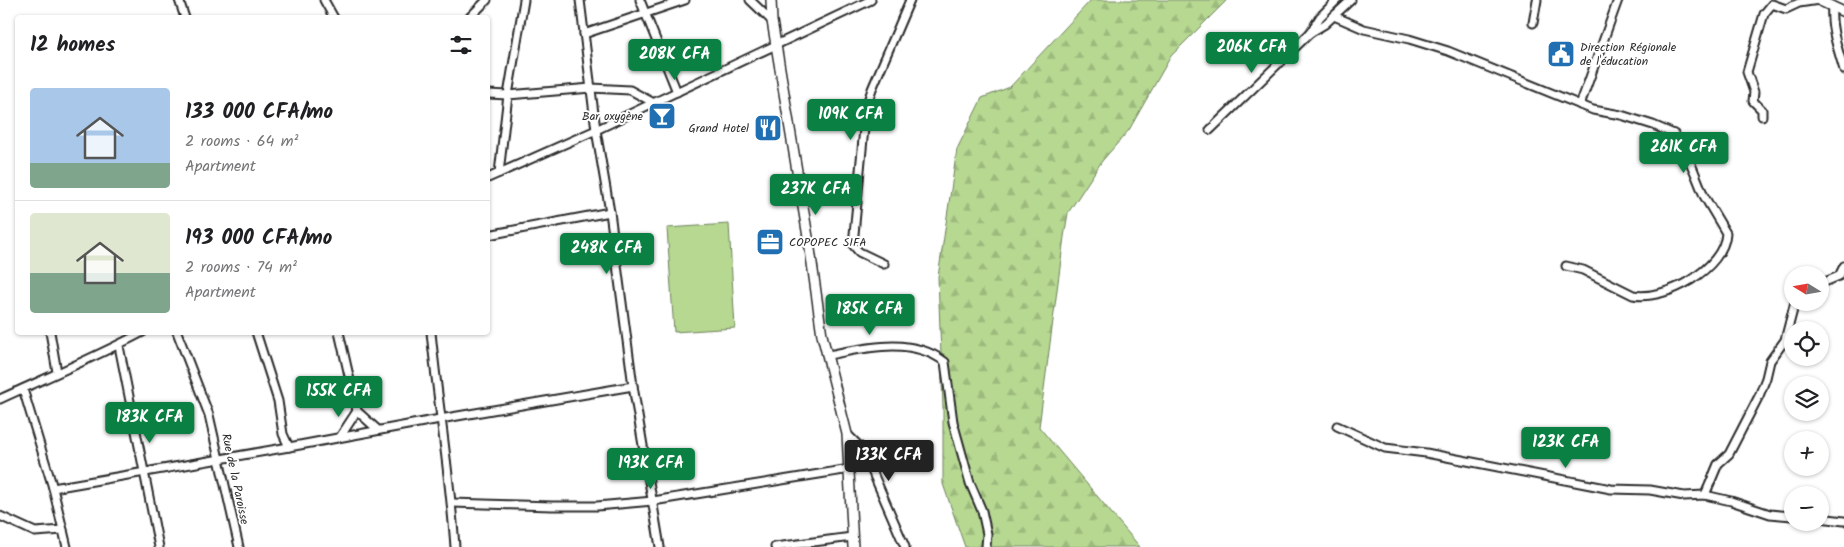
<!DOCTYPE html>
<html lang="en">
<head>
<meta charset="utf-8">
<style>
	:root { --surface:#fff; --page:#f6f6f6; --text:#202124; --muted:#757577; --line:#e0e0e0; --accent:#0b8043 }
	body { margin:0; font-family:Kalam,sans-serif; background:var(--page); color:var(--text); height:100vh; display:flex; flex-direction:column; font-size:19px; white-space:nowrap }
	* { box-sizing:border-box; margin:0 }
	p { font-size:16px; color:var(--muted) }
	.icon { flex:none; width:28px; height:28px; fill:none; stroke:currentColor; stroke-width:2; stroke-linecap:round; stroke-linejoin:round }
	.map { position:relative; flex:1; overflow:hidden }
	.panel { position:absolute; left:15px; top:15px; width:475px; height:320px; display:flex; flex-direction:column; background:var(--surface); border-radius:5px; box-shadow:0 1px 4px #0004 }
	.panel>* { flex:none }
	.needle { width:32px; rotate:281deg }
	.controls { position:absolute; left:1784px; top:266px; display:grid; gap:10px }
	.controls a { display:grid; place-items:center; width:45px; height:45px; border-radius:50%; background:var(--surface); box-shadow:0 1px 4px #0004; font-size:25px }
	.price { position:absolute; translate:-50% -42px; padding:0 11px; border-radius:5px; background:var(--accent); color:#fff; font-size:16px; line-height:32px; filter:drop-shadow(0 1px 2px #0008) }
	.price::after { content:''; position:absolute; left:50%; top:30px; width:15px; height:11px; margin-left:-8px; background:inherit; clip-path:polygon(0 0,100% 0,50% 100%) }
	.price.selected { background:#222; color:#fff }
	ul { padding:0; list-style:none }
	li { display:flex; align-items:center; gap:15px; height:125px; padding:0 15px }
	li+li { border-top:1px solid var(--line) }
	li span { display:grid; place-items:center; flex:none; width:140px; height:100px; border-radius:5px; color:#555 }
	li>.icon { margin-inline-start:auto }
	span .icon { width:60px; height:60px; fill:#fffc; stroke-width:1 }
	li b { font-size:21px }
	h2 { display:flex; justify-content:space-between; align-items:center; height:60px; padding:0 15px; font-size:21px }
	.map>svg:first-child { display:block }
	.forest { fill:url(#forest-firs); stroke:#70825e }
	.park { fill:#b6d891; stroke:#70825e }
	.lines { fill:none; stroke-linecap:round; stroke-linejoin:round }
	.minor-casing { stroke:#2b2b2b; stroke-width:11 }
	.major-casing { stroke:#2b2b2b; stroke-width:12 }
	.minor { stroke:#fff; stroke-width:7 }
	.major { stroke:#fff; stroke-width:9 }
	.labels { text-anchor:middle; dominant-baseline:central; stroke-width:4; stroke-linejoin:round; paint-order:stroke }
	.poi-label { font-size:12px; fill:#2b2b2b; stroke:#fff; text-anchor:start }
	.street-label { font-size:12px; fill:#2b2b2b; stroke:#fff }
</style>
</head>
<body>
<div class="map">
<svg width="1844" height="547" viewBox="0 0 1844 547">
	<defs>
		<pattern id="forest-firs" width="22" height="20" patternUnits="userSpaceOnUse" patternTransform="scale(1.25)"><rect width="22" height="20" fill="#b6d891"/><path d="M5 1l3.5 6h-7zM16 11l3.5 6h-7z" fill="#9dba7d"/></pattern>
	</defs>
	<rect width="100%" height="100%" fill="#fff"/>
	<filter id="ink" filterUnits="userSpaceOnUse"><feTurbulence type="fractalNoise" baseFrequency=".02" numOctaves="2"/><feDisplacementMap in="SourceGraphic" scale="10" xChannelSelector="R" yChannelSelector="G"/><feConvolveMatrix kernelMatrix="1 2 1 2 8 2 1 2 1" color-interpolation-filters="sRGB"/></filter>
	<g filter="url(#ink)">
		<path class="forest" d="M1091 0H1227L1171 56 1129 130 1102 161 1068 213 1064 237 1039 427 1140 547H965L943 484V408L938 277 957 149 982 98 1010 87Z"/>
		<path class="park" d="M729 224 735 328 674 332 667 228Z"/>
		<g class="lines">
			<defs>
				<g id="minor">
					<path d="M179 0 185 18"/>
					<path d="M324 0 334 18"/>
					<path d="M580 0 596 130 610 212 633 386 660 547"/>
					<path d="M640 0 677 92"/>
					<path d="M750 0 772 21"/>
					<path d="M1832 6C1830 28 1838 49 1844 70"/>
					<path d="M1334 16 1364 29 1409 39 1448 51 1593 110 1621 115 1653 125 1674 134 1682 144 1694 171 1704 196 1726 233C1724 269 1666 301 1633 295L1583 270 1566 266"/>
					<path d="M469 18 487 0"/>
					<path d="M1533 23 1537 0"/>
					<path d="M1310 33 1325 24 1351 0"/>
					<path d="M584 34 685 0"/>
					<path d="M488 94 508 95 591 88 630 90 654 103"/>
					<path d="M1580 105 1618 0"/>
					<path d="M1762 116V110L1753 101 1754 92 1747 72 1764 14 1772 4 1786 9 1799 3 1819 0"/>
					<path d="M1210 130 1310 33 1320 17 1337 0"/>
					<path d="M499 173 508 95 524 0"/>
					<path d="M488 178 596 130 871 0"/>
					<path d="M488 235 610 212"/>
					<path d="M884 264 859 252 853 245 866 107 872 89 910 0"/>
					<path d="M1820 284 1839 276 1844 266"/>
					<path d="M50 332 57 372"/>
					<path d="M177 332 209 415 239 547"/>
					<path d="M256 332 278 401 283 434 289 447"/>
					<path d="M339 332 357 411 378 430"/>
					<path d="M431 332C438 404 450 475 455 547"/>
					<path d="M119 346 159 547"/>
					<path d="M828 355C866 348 911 336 945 362L953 422 970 483 982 511 987 534 986 547"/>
					<path d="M23 389 53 488 67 547"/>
					<path d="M0 399C48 377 96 357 143 332"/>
					<path d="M1337 426 1385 448 1426 453 1611 489 1650 490 1684 496 1705 495 1731 501 1770 514 1792 516"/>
					<path d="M847 434 863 450 905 547"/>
					<path d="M340 437 357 411"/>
					<path d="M53 488 289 447 440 419 633 386"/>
					<path d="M1705 495 1718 464 1729 454 1759 396 1766 378 1770 361 1785 340 1795 302"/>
					<path d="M452 503 552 506H597L653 501 850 469"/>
					<path d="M0 516 35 532 63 530"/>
					<path d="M1820 518 1844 521"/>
					<path d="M775 547 852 537"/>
				</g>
				<g id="major">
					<path d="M771 0 772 21 810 249 822 335 847 434 853 547"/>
					<path d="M1818 0 1844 12"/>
				</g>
			</defs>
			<use href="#minor" class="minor-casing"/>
			<use href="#major" class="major-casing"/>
			<use href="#minor" class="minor"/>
			<use href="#major" class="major"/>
		</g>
	</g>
	<defs>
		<symbol id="civic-square" viewBox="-11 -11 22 22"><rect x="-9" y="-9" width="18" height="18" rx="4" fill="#1f6fb2" stroke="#fff"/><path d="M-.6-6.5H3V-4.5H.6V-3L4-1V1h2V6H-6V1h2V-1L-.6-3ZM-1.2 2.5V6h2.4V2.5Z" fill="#fff"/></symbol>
		<symbol id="bar-square" viewBox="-11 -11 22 22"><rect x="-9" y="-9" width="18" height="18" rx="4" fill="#1f6fb2" stroke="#fff"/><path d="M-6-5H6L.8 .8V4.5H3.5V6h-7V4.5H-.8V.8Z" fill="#fff"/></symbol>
		<symbol id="restaurant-square" viewBox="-11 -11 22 22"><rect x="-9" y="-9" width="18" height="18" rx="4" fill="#1f6fb2" stroke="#fff"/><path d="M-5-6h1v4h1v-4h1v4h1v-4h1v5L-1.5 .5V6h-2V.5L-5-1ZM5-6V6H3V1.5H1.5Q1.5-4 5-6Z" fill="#fff"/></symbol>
		<symbol id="office-square" viewBox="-11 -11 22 22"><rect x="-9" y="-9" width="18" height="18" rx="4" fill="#1f6fb2" stroke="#fff"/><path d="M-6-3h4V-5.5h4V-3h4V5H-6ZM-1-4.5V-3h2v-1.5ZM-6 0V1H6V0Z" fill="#fff"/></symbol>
	</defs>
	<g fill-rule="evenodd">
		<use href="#civic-square" x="1545" y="38" width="32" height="32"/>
		<use href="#bar-square" x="646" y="100" width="32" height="32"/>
		<use href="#restaurant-square" x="752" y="112" width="32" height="32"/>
		<use href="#office-square" x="754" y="226" width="32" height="32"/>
	</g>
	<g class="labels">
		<g class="poi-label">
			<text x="1580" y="47">Direction Régionale<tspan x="1580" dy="14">de l'éducation</tspan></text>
			<text x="643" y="116" text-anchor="end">Bar oxygène</text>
			<text x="749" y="128" text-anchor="end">Grand Hotel</text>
			<text x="789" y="242">COPOPEC SIFA</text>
		</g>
		<g class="street-label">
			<text transform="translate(235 479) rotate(78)">Rue de la Paroisse</text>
		</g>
	</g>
</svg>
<div class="controls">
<a><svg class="needle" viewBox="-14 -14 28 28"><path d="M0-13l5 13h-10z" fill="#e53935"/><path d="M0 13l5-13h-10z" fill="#757577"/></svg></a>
<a><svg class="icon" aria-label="locate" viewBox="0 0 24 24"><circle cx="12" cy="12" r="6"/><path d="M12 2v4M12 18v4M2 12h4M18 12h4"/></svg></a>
<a><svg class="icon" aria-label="layers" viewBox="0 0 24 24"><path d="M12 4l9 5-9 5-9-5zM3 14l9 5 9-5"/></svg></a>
<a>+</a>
<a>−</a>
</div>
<b class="price" style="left:1252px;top:74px">206K CFA</b>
<b class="price" style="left:675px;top:81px">208K CFA</b>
<b class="price" style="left:851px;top:141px">109K CFA</b>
<b class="price" style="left:1684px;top:174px">261K CFA</b>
<b class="price" style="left:816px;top:216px">237K CFA</b>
<b class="price" style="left:607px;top:275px">248K CFA</b>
<b class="price" style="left:870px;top:336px">185K CFA</b>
<b class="price" style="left:339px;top:418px">155K CFA</b>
<b class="price" style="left:150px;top:444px">183K CFA</b>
<b class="price" style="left:1566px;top:469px">123K CFA</b>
<b class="price selected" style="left:889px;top:482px">133K CFA</b>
<b class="price" style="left:651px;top:490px">193K CFA</b>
<section class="panel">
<h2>12 homes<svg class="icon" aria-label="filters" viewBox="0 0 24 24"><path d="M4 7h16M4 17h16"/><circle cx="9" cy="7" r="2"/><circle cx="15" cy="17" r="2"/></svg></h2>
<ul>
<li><span style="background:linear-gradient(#a9c7e8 75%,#7fa58c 0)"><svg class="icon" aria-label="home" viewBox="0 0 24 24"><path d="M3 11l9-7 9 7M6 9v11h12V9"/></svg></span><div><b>133 000 CFA/mo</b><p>2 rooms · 64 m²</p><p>Apartment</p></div></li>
<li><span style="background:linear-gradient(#dfe7d0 60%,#7fa58c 0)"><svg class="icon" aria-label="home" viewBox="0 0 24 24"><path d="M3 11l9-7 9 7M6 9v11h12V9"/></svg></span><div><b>193 000 CFA/mo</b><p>2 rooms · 74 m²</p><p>Apartment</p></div></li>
</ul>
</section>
</div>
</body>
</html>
